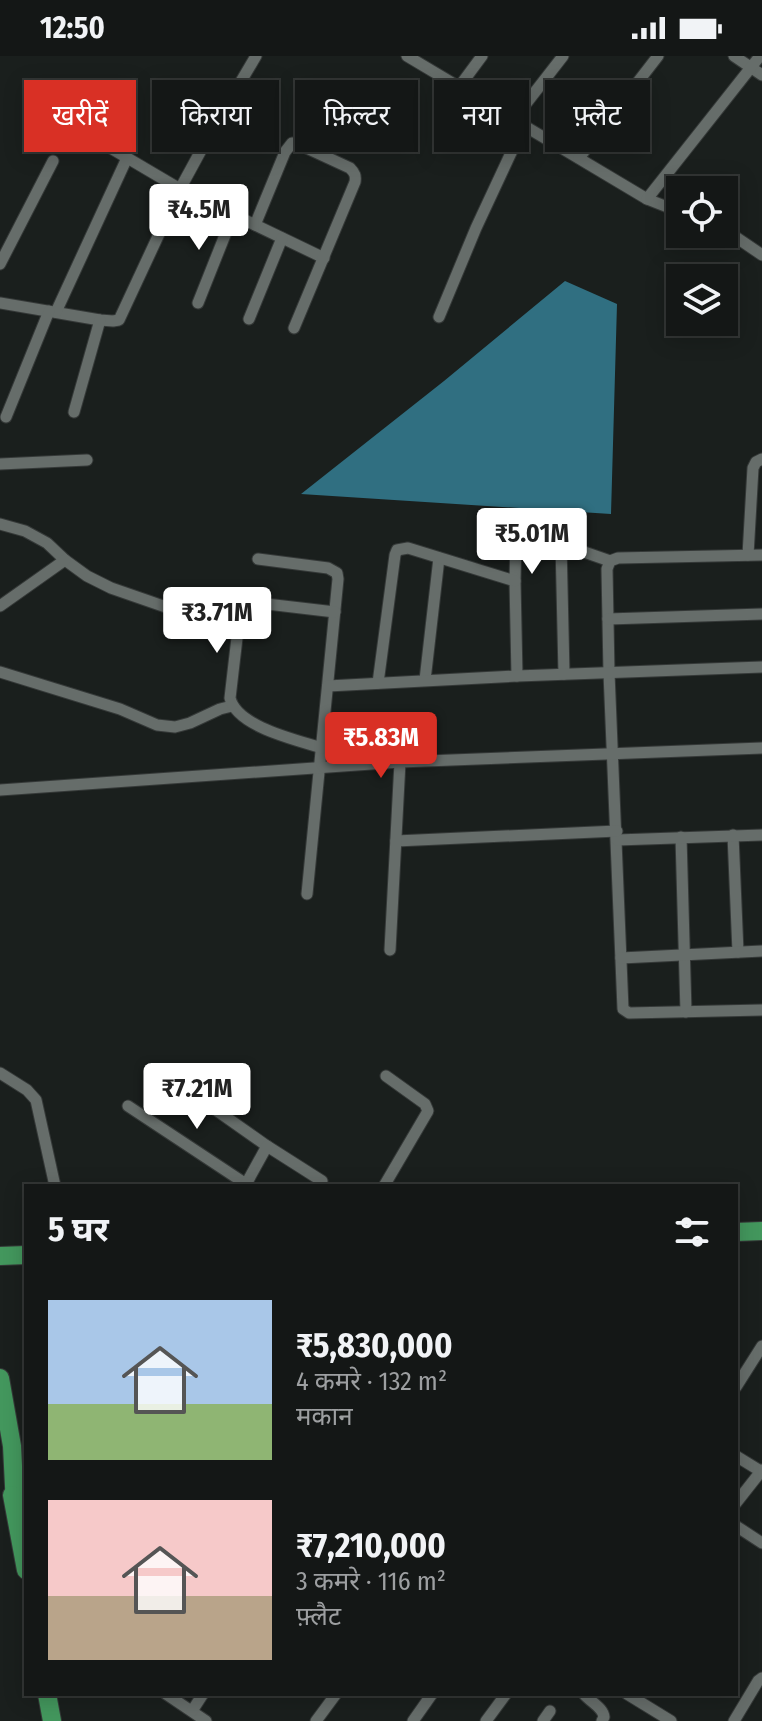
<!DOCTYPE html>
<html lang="hi">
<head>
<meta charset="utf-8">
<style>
	:root { --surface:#141716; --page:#212423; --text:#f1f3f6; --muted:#9d9fa1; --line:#333635; --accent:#d93025 }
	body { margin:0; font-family:"Fira Sans Condensed","Noto Sans Devanagari",sans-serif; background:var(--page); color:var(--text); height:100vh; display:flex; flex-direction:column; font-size:30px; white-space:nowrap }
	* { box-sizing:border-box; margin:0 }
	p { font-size:26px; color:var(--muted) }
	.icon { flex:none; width:44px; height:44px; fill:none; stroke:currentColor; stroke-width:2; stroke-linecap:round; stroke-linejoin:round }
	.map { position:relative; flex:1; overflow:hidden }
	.side { position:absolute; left:24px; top:1128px; width:714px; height:512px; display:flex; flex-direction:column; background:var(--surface); border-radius:0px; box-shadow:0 4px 20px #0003,0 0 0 2px var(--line) }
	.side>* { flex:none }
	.banner { position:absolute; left:24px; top:24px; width:714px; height:72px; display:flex; gap:16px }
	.tools { position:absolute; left:666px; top:120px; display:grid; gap:16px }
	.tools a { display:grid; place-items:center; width:72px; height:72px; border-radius:0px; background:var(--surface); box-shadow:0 4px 20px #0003,0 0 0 2px var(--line); font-size:40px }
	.price { position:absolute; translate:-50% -68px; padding:0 18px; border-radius:8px; background:#fff; color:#222; font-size:26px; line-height:52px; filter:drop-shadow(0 2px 4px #0008) }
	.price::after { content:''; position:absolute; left:50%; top:48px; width:24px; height:18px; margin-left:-12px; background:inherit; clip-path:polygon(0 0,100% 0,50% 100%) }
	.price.active { background:var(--accent); color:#fff }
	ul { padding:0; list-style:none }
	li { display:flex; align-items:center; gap:24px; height:200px; padding:0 24px }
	li span { display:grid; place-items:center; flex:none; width:224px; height:160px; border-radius:0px; color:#555 }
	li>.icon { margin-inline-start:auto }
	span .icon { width:96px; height:96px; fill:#fffc; stroke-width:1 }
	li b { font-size:34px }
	h2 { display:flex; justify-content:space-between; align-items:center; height:96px; padding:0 24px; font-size:34px }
	.tag { padding:0 28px; border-radius:0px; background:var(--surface); box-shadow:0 4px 20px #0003,0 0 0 2px var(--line); font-size:28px; line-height:72px }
	.tag.active { background:var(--accent); color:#fff }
	.status { display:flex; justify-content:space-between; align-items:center; height:56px; padding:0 40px; background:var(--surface); direction:ltr }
	.status svg { height:22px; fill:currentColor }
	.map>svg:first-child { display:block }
	.water { fill:#306f81 }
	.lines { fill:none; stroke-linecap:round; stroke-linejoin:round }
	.street-casing { stroke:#353938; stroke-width:13 }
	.primary-casing { stroke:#353938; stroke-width:20 }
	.street { stroke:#666d6a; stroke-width:11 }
	.primary { stroke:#43975d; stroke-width:18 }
</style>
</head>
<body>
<div class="status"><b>12:50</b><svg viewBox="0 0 49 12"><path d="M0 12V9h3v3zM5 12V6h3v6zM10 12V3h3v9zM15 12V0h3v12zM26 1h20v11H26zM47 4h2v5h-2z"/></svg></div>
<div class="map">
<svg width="762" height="1665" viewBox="0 0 762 1665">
	<rect width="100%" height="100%" fill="#1a1f1d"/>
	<path class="water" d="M565 225 617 248 611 458 301 438 444 325Z"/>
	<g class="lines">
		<defs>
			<g id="street">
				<path d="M407 0 647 143 680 156"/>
				<path d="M734 0 762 19"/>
				<path d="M459 31 482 0"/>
				<path d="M514 63 563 0"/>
				<path d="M80 74 180 133 324 202"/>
				<path d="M579 102 658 0"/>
				<path d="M647 143 760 0"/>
				<path d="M255 169 285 96 292 87 298 88 350 112C355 117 356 120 355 126L294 272"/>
				<path d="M724 173 762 199"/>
				<path d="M0 208 53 105"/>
				<path d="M0 247 100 264 113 265 119 264 180 133 211 76 256 0"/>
				<path d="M198 247 233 159"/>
				<path d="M56 256 127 102"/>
				<path d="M439 261 476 172 524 69"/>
				<path d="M249 263 282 182"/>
				<path d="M74 356 100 264"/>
				<path d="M6 361 49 255"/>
				<path d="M0 408 87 404"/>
				<path d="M0 468 25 475 47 487 65 504 87 520 111 532 238 576"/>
				<path d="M561 487 564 618"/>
				<path d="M748 499 753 412 756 406 762 403"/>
				<path d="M762 499 618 502 610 505 607 513 609 617 623 953 629 957 762 954"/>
				<path d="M258 503 328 512 337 517 338 523 307 838"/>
				<path d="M0 550 65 504"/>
				<path d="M608 563 762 558"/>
				<path d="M0 616 120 653 157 669 175 671 190 667 220 653 232 650"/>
				<path d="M517 620 515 525 516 478 524 475 610 505"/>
				<path d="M425 624 439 502"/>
				<path d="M378 627 395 499 397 494 408 492 515 525"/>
				<path d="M328 630 517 620 762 611"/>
				<path d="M322 692C297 684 237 671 230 642L240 556 245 547 250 546 335 556"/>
				<path d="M0 734 400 706 762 692"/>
				<path d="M733 779 738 896"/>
				<path d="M681 781 686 956"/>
				<path d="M617 784 762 779"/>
				<path d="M396 785 617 775"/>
				<path d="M390 894 400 706"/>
				<path d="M621 902 762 895"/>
				<path d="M162 1016 267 1090 322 1125"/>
				<path d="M0 1017 27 1034 36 1044 55 1130"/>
				<path d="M128 1050 246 1128"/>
				<path d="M245 1130 267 1090"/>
				<path d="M384 1130 428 1055 425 1048 386 1020"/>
				<path d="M736 1331 762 1290"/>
				<path d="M736 1400 762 1416"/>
				<path d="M736 1447 762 1414"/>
				<path d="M736 1470 762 1487"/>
				<path d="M166 1638 206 1665"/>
				<path d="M584 1638C590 1646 603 1651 604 1661L602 1665"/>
				<path d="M627 1638 671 1665"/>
				<path d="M192 1655 203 1638"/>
				<path d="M316 1665 336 1638"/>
				<path d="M413 1665 432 1638"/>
				<path d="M486 1665 506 1638"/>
				<path d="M543 1665 550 1655"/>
				<path d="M734 1665 758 1625 762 1622"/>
			</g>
			<g id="primary">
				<path d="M736 1176 762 1175"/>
				<path d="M0 1200 26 1199"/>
				<path d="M0 1322 12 1390 15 1450"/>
				<path d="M12 1439 26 1514"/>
				<path d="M47 1638 52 1665"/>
			</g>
		</defs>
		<use href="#street" class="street-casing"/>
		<use href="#primary" class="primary-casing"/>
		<use href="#street" class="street"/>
		<use href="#primary" class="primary"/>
	</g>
</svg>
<div class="tools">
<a><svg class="icon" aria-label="locate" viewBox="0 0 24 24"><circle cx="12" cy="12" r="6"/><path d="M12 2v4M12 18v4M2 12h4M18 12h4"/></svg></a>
<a><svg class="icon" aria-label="layers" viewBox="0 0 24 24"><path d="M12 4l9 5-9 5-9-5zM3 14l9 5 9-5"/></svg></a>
</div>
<b class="price" style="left:199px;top:196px">₹4.5M</b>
<b class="price" style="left:532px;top:520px">₹5.01M</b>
<b class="price" style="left:217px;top:599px">₹3.71M</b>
<b class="price active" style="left:381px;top:724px">₹5.83M</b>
<b class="price" style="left:197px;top:1075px">₹7.21M</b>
<div class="banner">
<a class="tag active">खरीदें</a>
<a class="tag">किराया</a>
<a class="tag">फ़िल्टर</a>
<a class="tag">नया</a>
<a class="tag">फ़्लैट</a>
</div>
<section class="side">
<h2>5 घर<svg class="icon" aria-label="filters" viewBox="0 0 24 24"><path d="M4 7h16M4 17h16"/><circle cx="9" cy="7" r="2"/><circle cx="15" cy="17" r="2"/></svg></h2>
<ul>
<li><span style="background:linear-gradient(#a9c7e8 65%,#8fb573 0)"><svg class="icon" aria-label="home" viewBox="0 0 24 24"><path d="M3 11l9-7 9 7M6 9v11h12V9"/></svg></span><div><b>₹5,830,000</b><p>4 कमरे · 132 m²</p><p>मकान</p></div></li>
<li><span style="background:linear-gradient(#f6c9c9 60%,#b9a48a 0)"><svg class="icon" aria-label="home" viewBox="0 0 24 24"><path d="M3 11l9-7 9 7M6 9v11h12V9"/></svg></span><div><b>₹7,210,000</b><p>3 कमरे · 116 m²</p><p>फ़्लैट</p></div></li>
</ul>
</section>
</div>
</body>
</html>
